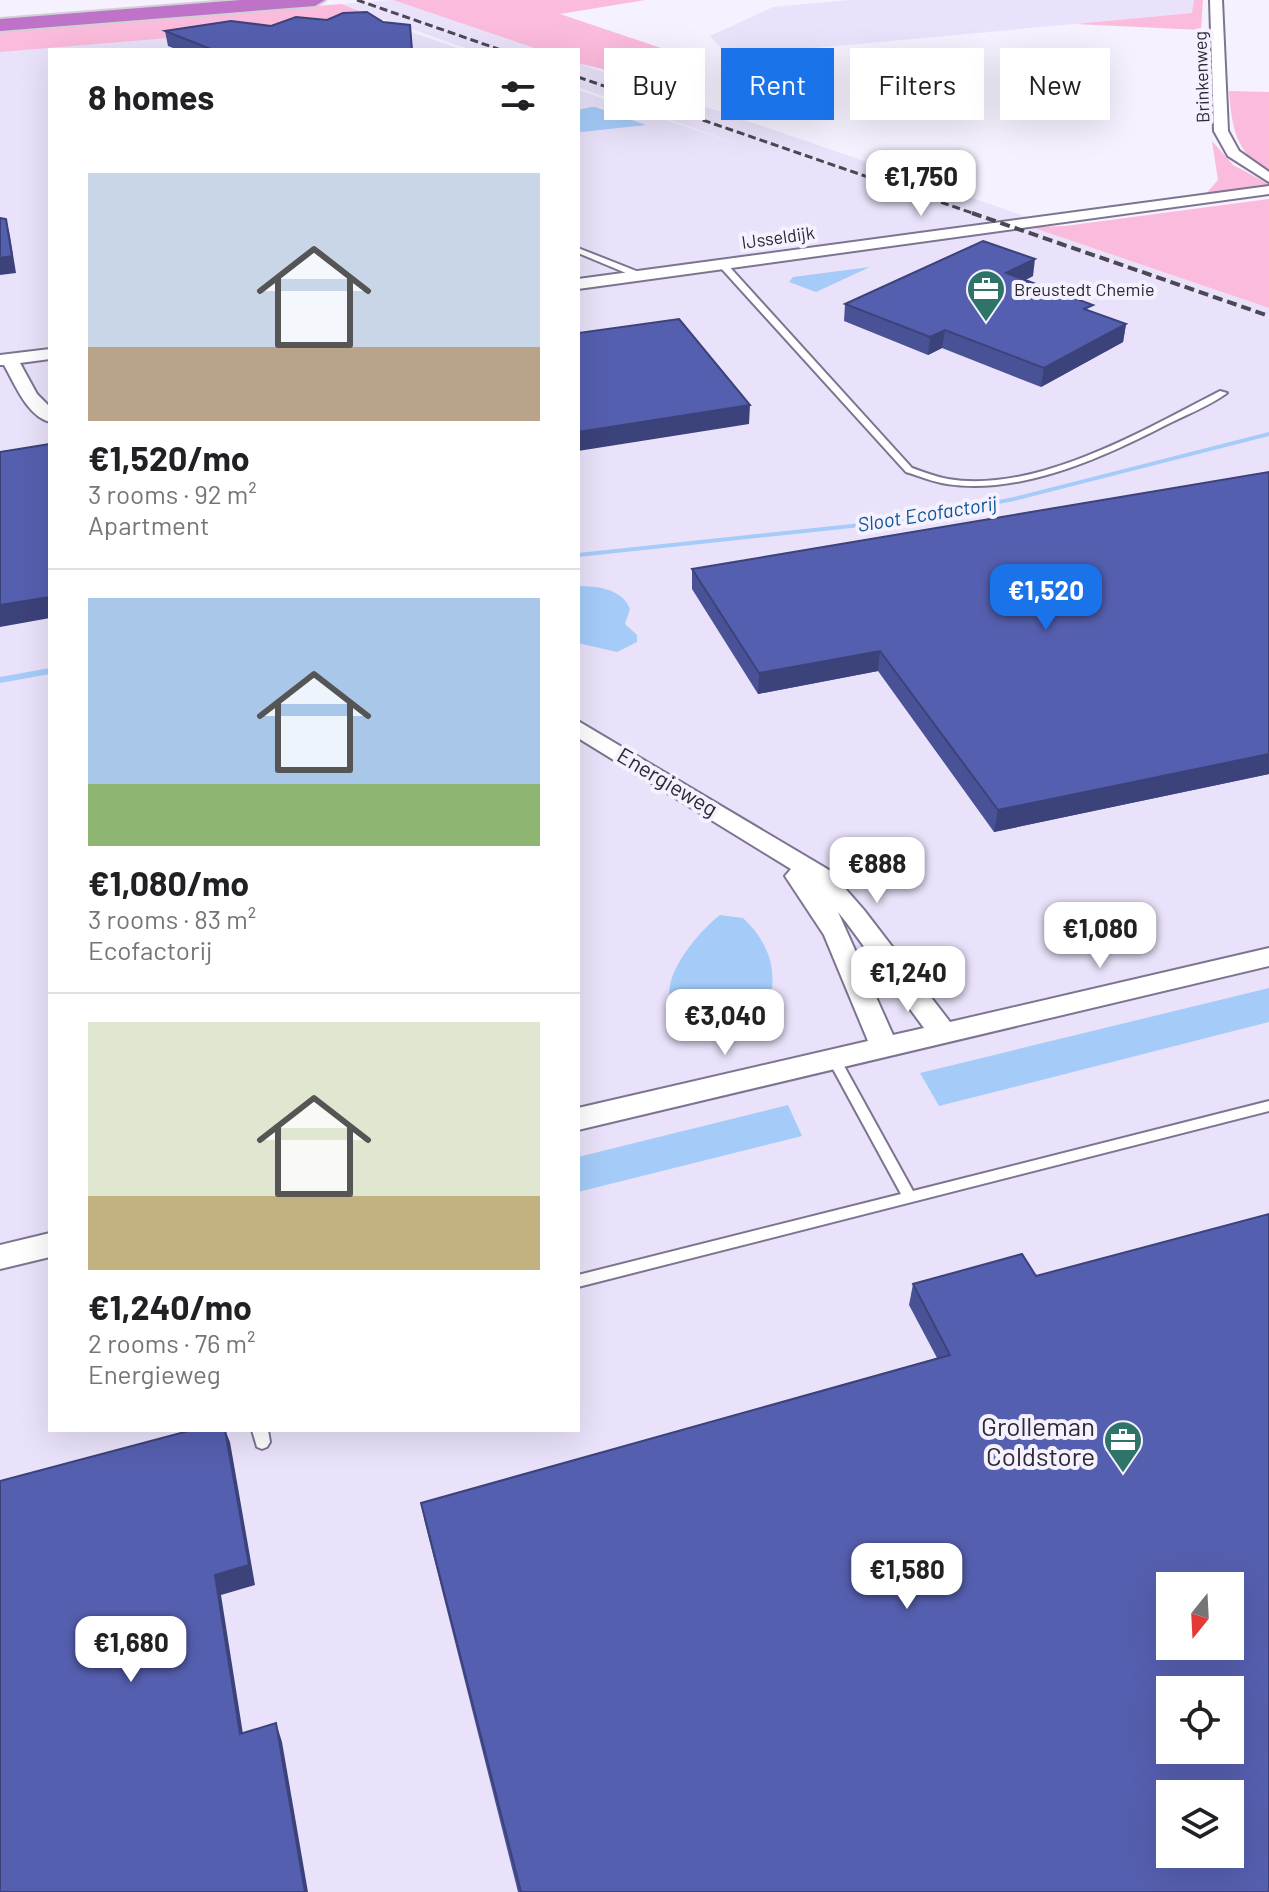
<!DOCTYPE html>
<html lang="en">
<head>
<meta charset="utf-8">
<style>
	:root { --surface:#fff; --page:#f6f6f6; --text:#202124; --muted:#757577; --line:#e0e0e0; --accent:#1a73e8 }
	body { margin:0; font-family:Barlow,sans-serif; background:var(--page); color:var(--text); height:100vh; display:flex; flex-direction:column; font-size:30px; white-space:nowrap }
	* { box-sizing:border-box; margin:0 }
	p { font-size:26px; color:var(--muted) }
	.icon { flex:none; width:44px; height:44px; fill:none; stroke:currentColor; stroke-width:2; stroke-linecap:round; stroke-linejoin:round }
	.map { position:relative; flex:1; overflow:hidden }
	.drawer { position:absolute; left:48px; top:48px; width:532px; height:1384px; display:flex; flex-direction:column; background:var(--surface); border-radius:0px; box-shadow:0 8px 32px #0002 }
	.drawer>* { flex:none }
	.banner { position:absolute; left:604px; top:48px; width:544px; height:72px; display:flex; gap:16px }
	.needle { width:52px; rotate:198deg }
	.fabs { position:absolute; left:1156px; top:1572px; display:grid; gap:16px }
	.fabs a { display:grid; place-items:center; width:88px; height:88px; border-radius:0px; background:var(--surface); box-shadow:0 8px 32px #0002; font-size:40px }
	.price { position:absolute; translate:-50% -68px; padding:0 18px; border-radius:16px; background:#fff; color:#222; font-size:26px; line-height:52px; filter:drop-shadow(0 2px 4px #0008) }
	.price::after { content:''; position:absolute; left:50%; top:48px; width:24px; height:18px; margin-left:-12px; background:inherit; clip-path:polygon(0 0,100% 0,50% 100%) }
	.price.on { background:var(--accent); color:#fff }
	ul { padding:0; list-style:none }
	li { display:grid; align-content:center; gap:16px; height:424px; padding:0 40px }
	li+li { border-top:2px solid var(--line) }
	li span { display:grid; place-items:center; height:248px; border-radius:0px; color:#555 }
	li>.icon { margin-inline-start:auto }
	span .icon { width:144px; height:144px; fill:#fffc; stroke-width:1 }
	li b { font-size:34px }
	h2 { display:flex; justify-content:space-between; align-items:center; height:96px; padding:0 40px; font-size:34px }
	.chip { padding:0 28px; border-radius:0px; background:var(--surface); box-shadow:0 8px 32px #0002; font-size:28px; line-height:72px }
	.chip.on { background:var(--accent); color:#fff }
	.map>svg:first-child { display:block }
	.built { fill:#e9e2fa; fill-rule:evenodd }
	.green { fill:#fbbbdc }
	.water { fill:#a5ccf9 }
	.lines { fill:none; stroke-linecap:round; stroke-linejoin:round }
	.stream { fill:#a5ccf9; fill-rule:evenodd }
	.lane-casing { stroke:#7d7491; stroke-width:4 }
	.street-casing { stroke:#7d7491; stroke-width:4 }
	.highway-casing { stroke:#d1d0d3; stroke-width:4 }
	.lane { fill:#fff; fill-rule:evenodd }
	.street { fill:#fff; fill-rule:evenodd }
	.highway { fill:#be72c8; fill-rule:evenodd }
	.rail-far1 { stroke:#4b4753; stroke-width:3; stroke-dasharray:8 4; stroke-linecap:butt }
	.rail { stroke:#4b4753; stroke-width:4; stroke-dasharray:10 5; stroke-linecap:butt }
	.wall { fill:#495296 }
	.shaded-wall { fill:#3c427a }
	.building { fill:#555faf; stroke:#3c427a; stroke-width:2; fill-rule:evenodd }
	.labels { text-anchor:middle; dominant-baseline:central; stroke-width:8; stroke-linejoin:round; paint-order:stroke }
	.far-street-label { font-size:18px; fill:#2d2935; stroke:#f5f1fe }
	.far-poi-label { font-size:18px; fill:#2d2935; stroke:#f5f1fe; text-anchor:start }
	.far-water-label { font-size:20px; font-style:italic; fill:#0f5597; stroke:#f5f1fe }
	.street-label { font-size:22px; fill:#2d2935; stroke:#f5f1fe }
	.near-poi-label { font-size:26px; fill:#2d2935; stroke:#f5f1fe; text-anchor:end }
</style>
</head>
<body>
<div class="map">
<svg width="1269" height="1892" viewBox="0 0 1269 1892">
	<rect width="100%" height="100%" fill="#f5f1fe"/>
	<g class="built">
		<path d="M393 0 540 50H471L341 4Z"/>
		<path d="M849 0H1194L1193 13 728 56 710 36 773 7Z"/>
		<path d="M363 15 463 50H50V1430H578V90L749 148 578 87V63L1033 219 1008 224 1021 229 1031 227 1269 308V1892H0V44ZM1170 1586H1230V1646H1170ZM1170 1690H1230V1750H1170ZM1170 1794H1230V1854H1170Z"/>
	</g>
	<g class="green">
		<path d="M393 0H645L560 14 664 49 604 65 606 70 578 63V50H540Z"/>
		<path d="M1194 0H1203L1201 30 1075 24 1192 13Z"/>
		<path d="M341 4 384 20 0 52V32Z"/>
		<path d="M1229 91 1269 92V172C1235 153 1232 127 1229 91Z"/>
		<path d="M1212 141 1233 165 1269 184V187L1204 196 1218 180Z"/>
		<path d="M1269 199V308L1031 227 1065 226Z"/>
	</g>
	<g class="water">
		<path d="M591 107H595L646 125 582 132 578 130V110Z"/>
		<path d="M870 267 816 292 789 282 793 277Z"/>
		<path d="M578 586C597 586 623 589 630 609L625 624 637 635V642L617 652 578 643Z"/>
		<path d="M720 915 743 918C766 939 778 967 770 999 750 1021 698 1036 675 1009 653 983 700 930 720 915Z"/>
		<path d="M1269 988V1022L939 1106 920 1073Z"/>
		<path d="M788 1105 802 1136 578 1192V1157Z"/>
	</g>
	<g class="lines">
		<g class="stream">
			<path d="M1269 432V436L1014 501 899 523 578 557V553L899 519 1014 497Z"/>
			<path d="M50 668V674L0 683V677Z"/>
		</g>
		<defs>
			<g id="lane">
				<path d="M578 248 644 274 645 276 638 278 578 253Z"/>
				<path d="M720 263H726L912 468C924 472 936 477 948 479 1036 494 1144 430 1220 391L1227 393C1208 407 1183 416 1162 427 1100 459 1019 495 947 484 933 482 919 476 906 472L720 267Z"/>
				<path d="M833 1053 838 1055 913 1191 1269 1101V1111L578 1287V1275L901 1194 827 1058 828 1055Z"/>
				<path d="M252 1430H268L270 1442 267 1447 262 1449 257 1447Z"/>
			</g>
			<g id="street">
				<path d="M1210 0H1222L1228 131 1239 151 1269 172V182L1228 156 1214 131Z"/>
				<path d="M1269 186V194L578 289V279Z"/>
				<path d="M50 349V359L20 363 37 394 50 407V422C27 416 15 384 4 365H0V355Z"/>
				<path d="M578 721 829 870 864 910 950 1022 1269 948V966L578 1130V1108L868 1041 824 935 785 876 791 869 578 738ZM838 912 846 922 924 1028 893 1035Z"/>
				<path d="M50 1233V1257L0 1269V1245Z"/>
			</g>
			<path id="highway" d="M241 0H325L315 6 0 31V19Z"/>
		</defs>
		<use href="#lane" class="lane-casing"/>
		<use href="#street" class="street-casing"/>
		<use href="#highway" class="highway-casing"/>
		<use href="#lane" class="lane"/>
		<use href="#street" class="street"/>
		<use href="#highway" class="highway"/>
		<g class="rail-far1">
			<path d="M357 0 501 50"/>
			<path d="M578 77 978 215"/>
		</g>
		<path class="rail" d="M972 213 1269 316"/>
	</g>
	<g class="wall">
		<path d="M165 31 412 50H178L168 46Z"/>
		<path d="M1033 276 1025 280 1092 312 1126 324 1123 342 1041 387 942 348 928 355 844 321 845 304Z"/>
		<path d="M1269 472V774L994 832 878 671 758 694 692 589V569Z"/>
		<path d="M1036 1276 1269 1892H518L425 1523 421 1503 937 1358 909 1305 913 1284Z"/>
	</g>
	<g class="shaded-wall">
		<path d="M6 219 10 236 16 273 0 275V258Z"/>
		<path d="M1035 259 1033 276 1004 291 1006 273Z"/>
		<path d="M1126 324 1123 342 1041 387 1044 368Z"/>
		<path d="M945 330 942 348 928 355 930 337Z"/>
		<path d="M750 405 749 424 578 451V432Z"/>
		<path d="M50 597V618L0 627V605Z"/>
		<path d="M880 651 878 671 758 694 759 673Z"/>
		<path d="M1269 754V774L994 832 998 810Z"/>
		<path d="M225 1430 230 1442 255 1585 221 1595 246 1753 240 1734 215 1575Z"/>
		<path d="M276 1723 282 1742 308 1892H305Z"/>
	</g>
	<g class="building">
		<path d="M367 12 383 22 410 25 412 50H213L165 31 231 21 271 26 296 17 327 20 343 13Z"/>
		<path d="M0 218 6 219 12 256 0 258Z"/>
		<path d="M983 241 1035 259 1006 273 1093 305 1084 309 1126 324 1044 368 945 330 930 337 845 304Z"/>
		<path d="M679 319 750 405 578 432V333Z"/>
		<path d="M50 444V597L0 605V452Z"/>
		<path d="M1269 472V754L998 810 880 651 759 673 692 569Z"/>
		<path d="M1269 1214V1892H521L421 1503 950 1355 913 1284 1022 1254 1036 1276ZM1170 1586H1230V1646H1170ZM1170 1690H1230V1750H1170ZM1170 1794H1230V1854H1170Z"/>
		<path d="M192 1430H225L249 1565 215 1575 240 1734 276 1723 305 1892H0V1481Z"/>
	</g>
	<defs>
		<symbol id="office-pin" viewBox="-11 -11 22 30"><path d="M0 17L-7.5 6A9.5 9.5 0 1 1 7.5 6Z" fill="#2e7469" stroke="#f5f1fe"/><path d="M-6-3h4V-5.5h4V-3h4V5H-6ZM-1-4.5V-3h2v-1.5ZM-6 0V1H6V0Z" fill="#fff"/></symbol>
	</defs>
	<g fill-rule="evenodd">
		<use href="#office-pin" x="964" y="267" width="44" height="60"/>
		<use href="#office-pin" x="1101" y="1418" width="44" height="60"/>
	</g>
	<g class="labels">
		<g class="far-street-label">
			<text transform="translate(1201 77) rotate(-92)">Brinkenweg</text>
			<text transform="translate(778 237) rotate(-8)">IJsseldijk</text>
		</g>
		<g class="far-poi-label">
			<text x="1014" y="289">Breustedt Chemie</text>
		</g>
		<g class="far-water-label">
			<text transform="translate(927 513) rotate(-9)">Sloot Ecofactorij</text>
		</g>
		<g class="street-label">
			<text transform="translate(668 781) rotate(31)">Energieweg</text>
		</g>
		<g class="near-poi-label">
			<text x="1095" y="1425">Grolleman<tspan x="1095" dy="30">Coldstore</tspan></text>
		</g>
	</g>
</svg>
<div class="fabs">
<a><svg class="needle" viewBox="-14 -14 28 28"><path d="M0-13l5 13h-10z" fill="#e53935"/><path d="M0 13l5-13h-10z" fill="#757577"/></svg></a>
<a><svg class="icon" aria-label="locate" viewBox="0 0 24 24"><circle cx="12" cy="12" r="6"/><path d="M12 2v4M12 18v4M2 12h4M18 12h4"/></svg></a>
<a><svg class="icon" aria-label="layers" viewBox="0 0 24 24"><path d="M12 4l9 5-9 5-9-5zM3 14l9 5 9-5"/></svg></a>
</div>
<b class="price" style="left:921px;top:218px">€1,750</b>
<b class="price on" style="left:1046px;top:632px">€1,520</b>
<b class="price" style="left:877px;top:905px">€888</b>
<b class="price" style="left:1100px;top:970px">€1,080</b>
<b class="price" style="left:908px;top:1014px">€1,240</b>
<b class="price" style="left:725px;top:1057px">€3,040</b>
<b class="price" style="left:907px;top:1611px">€1,580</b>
<b class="price" style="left:131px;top:1684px">€1,680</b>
<div class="banner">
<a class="chip">Buy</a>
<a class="chip on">Rent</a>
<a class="chip">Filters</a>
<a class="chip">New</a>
</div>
<section class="drawer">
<h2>8 homes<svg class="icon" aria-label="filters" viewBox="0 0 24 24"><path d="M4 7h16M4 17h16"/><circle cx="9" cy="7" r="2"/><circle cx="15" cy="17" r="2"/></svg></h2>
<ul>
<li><span style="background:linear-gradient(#c9d6e8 70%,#b9a48a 0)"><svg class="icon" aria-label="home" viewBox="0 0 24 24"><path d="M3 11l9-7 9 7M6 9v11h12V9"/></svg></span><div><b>€1,520/mo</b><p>3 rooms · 92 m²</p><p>Apartment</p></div></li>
<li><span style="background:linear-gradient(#a9c7e8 75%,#8fb573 0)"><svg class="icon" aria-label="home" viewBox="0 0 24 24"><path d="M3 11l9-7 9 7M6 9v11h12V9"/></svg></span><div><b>€1,080/mo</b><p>3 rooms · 83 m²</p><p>Ecofactorij</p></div></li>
<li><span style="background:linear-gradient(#dfe7d0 70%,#c2b280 0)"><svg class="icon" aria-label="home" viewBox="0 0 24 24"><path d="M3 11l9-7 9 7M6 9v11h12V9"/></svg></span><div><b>€1,240/mo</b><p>2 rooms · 76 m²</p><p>Energieweg</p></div></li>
</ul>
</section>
</div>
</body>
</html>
